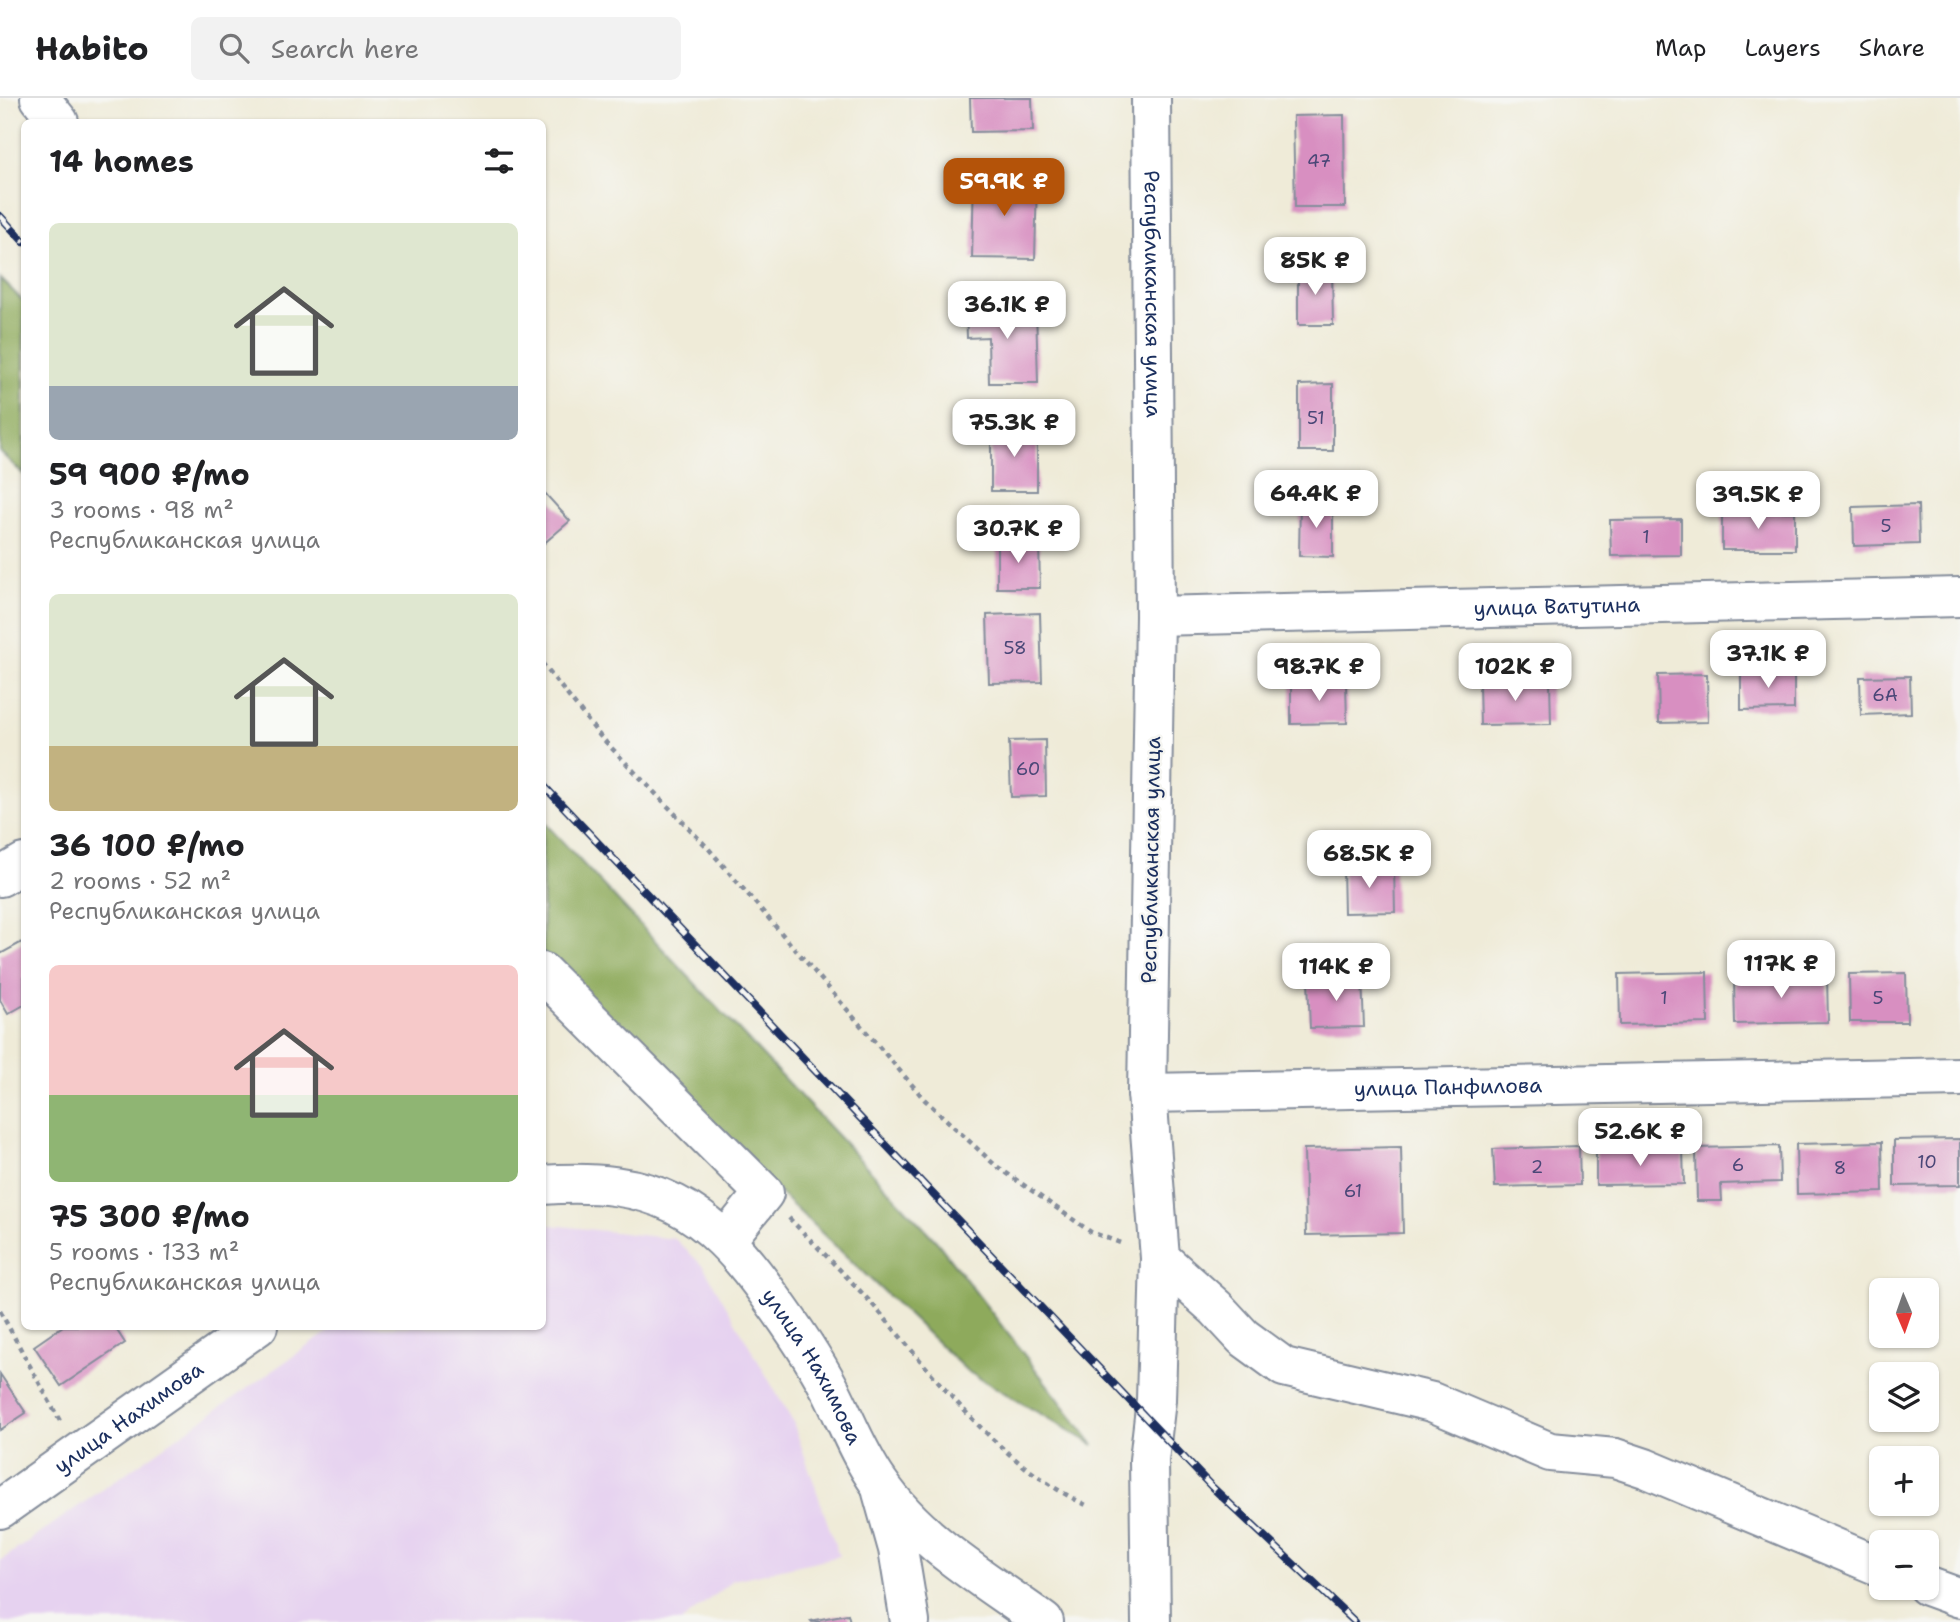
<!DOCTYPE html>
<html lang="en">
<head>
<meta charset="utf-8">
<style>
	:root { --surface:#fff; --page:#f2f2f2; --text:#202124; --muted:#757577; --line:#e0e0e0; --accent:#b45309 }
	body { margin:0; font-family:"Shantell Sans",sans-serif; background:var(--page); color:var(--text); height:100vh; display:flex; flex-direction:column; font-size:26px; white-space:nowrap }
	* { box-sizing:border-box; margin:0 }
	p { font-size:23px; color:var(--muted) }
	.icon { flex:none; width:38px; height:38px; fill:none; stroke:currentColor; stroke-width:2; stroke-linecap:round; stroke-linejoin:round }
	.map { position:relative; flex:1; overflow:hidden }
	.sheet { position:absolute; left:21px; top:21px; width:525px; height:1211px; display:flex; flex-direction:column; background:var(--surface); border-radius:10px; box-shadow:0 2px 5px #0004 }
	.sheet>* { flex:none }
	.needle { width:46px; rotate:178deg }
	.buttons { position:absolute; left:1869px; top:1180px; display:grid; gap:14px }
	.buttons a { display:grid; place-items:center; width:70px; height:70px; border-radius:10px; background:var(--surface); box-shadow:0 2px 5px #0004; font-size:35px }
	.price { position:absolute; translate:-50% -60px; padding:0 16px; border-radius:14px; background:#fff; color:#222; font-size:23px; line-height:46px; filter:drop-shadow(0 2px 4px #0008) }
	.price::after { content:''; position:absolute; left:50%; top:42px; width:21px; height:16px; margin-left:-10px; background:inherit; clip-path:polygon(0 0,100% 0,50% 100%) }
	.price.active { background:var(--accent); color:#fff }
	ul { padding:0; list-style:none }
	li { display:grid; align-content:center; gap:14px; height:371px; padding:0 28px }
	li span { display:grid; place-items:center; height:217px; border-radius:10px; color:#555 }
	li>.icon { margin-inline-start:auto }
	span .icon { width:126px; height:126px; fill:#fffc; stroke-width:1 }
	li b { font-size:30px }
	h2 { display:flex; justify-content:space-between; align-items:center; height:84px; padding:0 28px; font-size:30px }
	header { display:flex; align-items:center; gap:42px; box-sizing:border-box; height:98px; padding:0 35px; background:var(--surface); border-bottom:2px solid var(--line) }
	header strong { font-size:33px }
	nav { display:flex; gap:38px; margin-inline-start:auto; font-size:24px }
	.search { width:490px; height:63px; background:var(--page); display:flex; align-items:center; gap:18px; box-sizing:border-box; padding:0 24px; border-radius:10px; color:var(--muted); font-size:26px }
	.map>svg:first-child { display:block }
	.built { fill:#e6d2f0 }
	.forest { fill:#8eaa5c; stroke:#546c5d; stroke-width:2 }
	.building { fill:#d88fc1 }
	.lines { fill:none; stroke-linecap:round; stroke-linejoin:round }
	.minor-casing { stroke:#858d9b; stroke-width:42 }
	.major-casing { stroke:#858d9b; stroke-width:42 }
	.path { stroke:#858d9b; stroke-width:4.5; stroke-dasharray:5 5; stroke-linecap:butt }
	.minor { stroke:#fff; stroke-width:38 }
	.major { stroke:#fff; stroke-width:38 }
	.rail-casing { stroke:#1b2f5e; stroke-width:8 }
	.rail { stroke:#f6f6f2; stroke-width:5; stroke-dasharray:16; stroke-linecap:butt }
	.labels { text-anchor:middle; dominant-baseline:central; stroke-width:5; stroke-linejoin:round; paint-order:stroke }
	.number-label { font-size:18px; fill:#4a4777 }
	.street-label { font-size:21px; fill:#1b2f5e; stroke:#f6f6f2 }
</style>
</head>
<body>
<header>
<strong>Habito</strong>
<div class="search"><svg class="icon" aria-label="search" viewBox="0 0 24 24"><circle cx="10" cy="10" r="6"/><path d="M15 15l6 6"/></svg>Search here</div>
<nav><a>Map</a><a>Layers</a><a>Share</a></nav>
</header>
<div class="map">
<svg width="1960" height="1524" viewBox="0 0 1960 1524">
	<rect width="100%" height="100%" fill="#f6f6f2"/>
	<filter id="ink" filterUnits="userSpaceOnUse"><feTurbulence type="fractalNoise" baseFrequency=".0143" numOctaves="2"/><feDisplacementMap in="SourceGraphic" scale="14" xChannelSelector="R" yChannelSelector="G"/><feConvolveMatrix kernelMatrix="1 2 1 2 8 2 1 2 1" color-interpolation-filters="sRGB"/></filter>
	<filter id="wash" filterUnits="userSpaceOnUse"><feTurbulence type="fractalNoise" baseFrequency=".00686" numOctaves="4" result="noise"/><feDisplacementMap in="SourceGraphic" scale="28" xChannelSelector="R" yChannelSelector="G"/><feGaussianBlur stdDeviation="1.57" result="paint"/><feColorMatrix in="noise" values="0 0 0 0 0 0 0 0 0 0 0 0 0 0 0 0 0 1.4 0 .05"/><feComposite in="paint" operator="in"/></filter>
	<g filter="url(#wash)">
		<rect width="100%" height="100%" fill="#efebd8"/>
		<path class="built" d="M543 1126 675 1141 704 1169 793 1324 839 1458 733 1482 681 1524H0V1463L335 1229 542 1228Z"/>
		<g class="forest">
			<path d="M0 180 24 204V377L0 354Z"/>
			<path d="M542 722 937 1144 1094 1347 967 1273 543 870Z"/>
		</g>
		<g id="blocks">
			<g class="building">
				<path d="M970 0H1032L1033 33 971 34Z"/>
				<path d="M1344 17 1345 109H1295L1293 18Z"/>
				<path d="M974 79 1037 81 1035 161 972 160Z"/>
				<path d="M1332 170 1333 227H1298V171Z"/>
				<path d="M1036 208 1038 285H989L988 239 967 240 966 209Z"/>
				<path d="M1333 286V353H1299V287Z"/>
				<path d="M991 328 1037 329V393H991Z"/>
				<path d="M542 392 570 423 542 447Z"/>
				<path d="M1300 405H1333V459L1299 458Z"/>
				<path d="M1918 407 1919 446 1854 448 1853 409Z"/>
				<path d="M1722 413 1795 414V452H1722Z"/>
				<path d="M1681 421V457L1611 458 1610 422Z"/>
				<path d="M1039 444 1040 490H997V445Z"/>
				<path d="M1040 515 1042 584 989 585 987 517Z"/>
				<path d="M1794 571V611L1741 612V572Z"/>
				<path d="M1707 576 1708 624 1659 625 1658 577Z"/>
				<path d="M1910 578 1911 615 1861 617 1860 579Z"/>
				<path d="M1550 583 1551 626 1480 627 1479 585Z"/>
				<path d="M1291 585H1346L1347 625 1291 626Z"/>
				<path d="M1045 642 1046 698 1011 699 1009 643Z"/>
				<path d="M1343 769H1394L1395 814 1344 815Z"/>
				<path d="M24 843V907L8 916 0 902V856Z"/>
				<path d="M1707 874 1708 925 1620 927 1619 876Z"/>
				<path d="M1906 875 1907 924H1850L1849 876Z"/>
				<path d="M1827 878 1828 924 1735 926 1734 880Z"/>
				<path d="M1362 880 1364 929 1310 930 1308 881Z"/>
				<path d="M1960 1041V1087L1894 1088V1042Z"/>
				<path d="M1882 1044 1883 1094 1797 1096 1796 1046Z"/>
				<path d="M1579 1048 1580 1087 1495 1089 1493 1051Z"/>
				<path d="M1779 1048 1780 1084 1721 1086 1722 1103H1697L1696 1050Z"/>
				<path d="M1401 1049 1403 1135 1306 1137 1304 1051Z"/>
				<path d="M1683 1052 1684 1086 1596 1087V1053Z"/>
				<path d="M63 1228H114L125 1245 61 1288 34 1248Z"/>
				<path d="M0 1276 26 1315 0 1332Z"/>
				<path d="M848 1516 850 1524H812L811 1523Z"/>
			</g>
		</g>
	</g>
	<g filter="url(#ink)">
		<use href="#blocks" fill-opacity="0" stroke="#858d9b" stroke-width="2"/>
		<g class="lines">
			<defs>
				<g id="minor">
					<path d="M40 0 59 24"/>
					<path id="s1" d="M1155 518 1960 499"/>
					<path d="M0 779 24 765"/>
					<path d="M542 874 764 1095 727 1141"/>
					<path id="s2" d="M1147 995 1960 979"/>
					<path id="s3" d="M542 1087C654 1079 707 1108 770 1198 792 1228 813 1259 830 1291 846 1322 859 1357 879 1385 919 1444 988 1483 1044 1524"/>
					<path d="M1160 1160 1216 1210 1243 1239 1284 1269 1432 1304 1550 1354 1615 1360 1645 1370 1881 1469"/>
					<path d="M882 1394 898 1451 910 1524"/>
					<path id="s4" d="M0 1411 258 1228"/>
					<path d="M1927 1488 1960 1500"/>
				</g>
				<g id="major">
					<path id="s5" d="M1151 0 1155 518 1147 995 1160 1160 1156 1302 1149 1362 1151 1524"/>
				</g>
			</defs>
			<use href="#minor" class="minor-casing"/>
			<use href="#major" class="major-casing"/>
			<g class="path">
				<path d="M542 565 600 638 708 750 925 1002 995 1067 1091 1134 1123 1146"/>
				<path d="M789 1120C817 1149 847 1178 874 1208 938 1281 996 1364 1086 1407"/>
				<path d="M0 1213 60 1323"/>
			</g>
			<use href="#minor" class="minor"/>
			<use href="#major" class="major"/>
			<defs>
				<g id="rail">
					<path d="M0 118 24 144"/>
					<path d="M542 686 1212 1389 1355 1524"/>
				</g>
			</defs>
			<use href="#rail" class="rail-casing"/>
			<use href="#rail" class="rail"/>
		</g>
	</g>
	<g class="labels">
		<g class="number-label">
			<text x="1319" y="63">47</text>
			<text x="1316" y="320">51</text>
			<text x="1886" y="428">5</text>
			<text x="1646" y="439">1</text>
			<text x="1015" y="550">58</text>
			<text x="1885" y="597">6А</text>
			<text x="1028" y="671">60</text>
			<text x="1664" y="900">1</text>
			<text x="1878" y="900">5</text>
			<text x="1927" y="1064">10</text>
			<text x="1738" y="1067">6</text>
			<text x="1537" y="1069">2</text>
			<text x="1840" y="1070">8</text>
			<text x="1353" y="1093">61</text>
		</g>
		<g class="street-label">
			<text stroke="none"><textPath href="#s5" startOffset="196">Республиканская улица</textPath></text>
			<text stroke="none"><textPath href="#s1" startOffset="402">улица Ватутина</textPath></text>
			<text transform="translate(1151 762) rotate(-89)">Республиканская улица</text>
			<text stroke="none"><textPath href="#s2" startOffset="301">улица Панфилова</textPath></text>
			<text stroke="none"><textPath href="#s3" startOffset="352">улица Нахимова</textPath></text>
			<text stroke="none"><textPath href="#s4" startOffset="158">улица Нахимова</textPath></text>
		</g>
	</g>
</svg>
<div class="buttons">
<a><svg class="needle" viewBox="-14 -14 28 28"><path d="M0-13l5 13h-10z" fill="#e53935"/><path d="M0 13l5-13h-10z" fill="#757577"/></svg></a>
<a><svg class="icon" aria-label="layers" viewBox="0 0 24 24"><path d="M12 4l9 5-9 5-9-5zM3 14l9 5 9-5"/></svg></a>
<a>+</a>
<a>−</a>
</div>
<b class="price active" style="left:1004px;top:120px">59.9K ₽</b>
<b class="price" style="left:1315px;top:199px">85K ₽</b>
<b class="price" style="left:1007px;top:243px">36.1K ₽</b>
<b class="price" style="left:1014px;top:361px">75.3K ₽</b>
<b class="price" style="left:1316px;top:432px">64.4K ₽</b>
<b class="price" style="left:1758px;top:433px">39.5K ₽</b>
<b class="price" style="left:1018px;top:467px">30.7K ₽</b>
<b class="price" style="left:1768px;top:592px">37.1K ₽</b>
<b class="price" style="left:1319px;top:605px">98.7K ₽</b>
<b class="price" style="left:1515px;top:605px">102K ₽</b>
<b class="price" style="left:1369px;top:792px">68.5K ₽</b>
<b class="price" style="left:1781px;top:902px">117K ₽</b>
<b class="price" style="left:1336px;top:905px">114K ₽</b>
<b class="price" style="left:1640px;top:1070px">52.6K ₽</b>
<section class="sheet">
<h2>14 homes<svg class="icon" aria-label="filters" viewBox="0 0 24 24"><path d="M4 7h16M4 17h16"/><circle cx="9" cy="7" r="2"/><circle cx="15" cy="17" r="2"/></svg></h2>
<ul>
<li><span style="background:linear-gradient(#dfe7d0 75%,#9aa5b1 0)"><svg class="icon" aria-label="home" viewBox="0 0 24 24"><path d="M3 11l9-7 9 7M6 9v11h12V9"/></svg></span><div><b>59 900 ₽/mo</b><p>3 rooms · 98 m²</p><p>Республиканская улица</p></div></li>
<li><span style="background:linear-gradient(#dfe7d0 70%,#c2b280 0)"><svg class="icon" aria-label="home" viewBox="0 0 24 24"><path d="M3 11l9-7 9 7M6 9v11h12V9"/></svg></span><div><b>36 100 ₽/mo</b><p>2 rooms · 52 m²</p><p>Республиканская улица</p></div></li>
<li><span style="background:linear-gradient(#f6c9c9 60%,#8fb573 0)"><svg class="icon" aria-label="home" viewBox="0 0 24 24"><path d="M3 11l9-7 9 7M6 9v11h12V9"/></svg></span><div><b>75 300 ₽/mo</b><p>5 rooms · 133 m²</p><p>Республиканская улица</p></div></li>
</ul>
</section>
</div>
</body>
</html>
